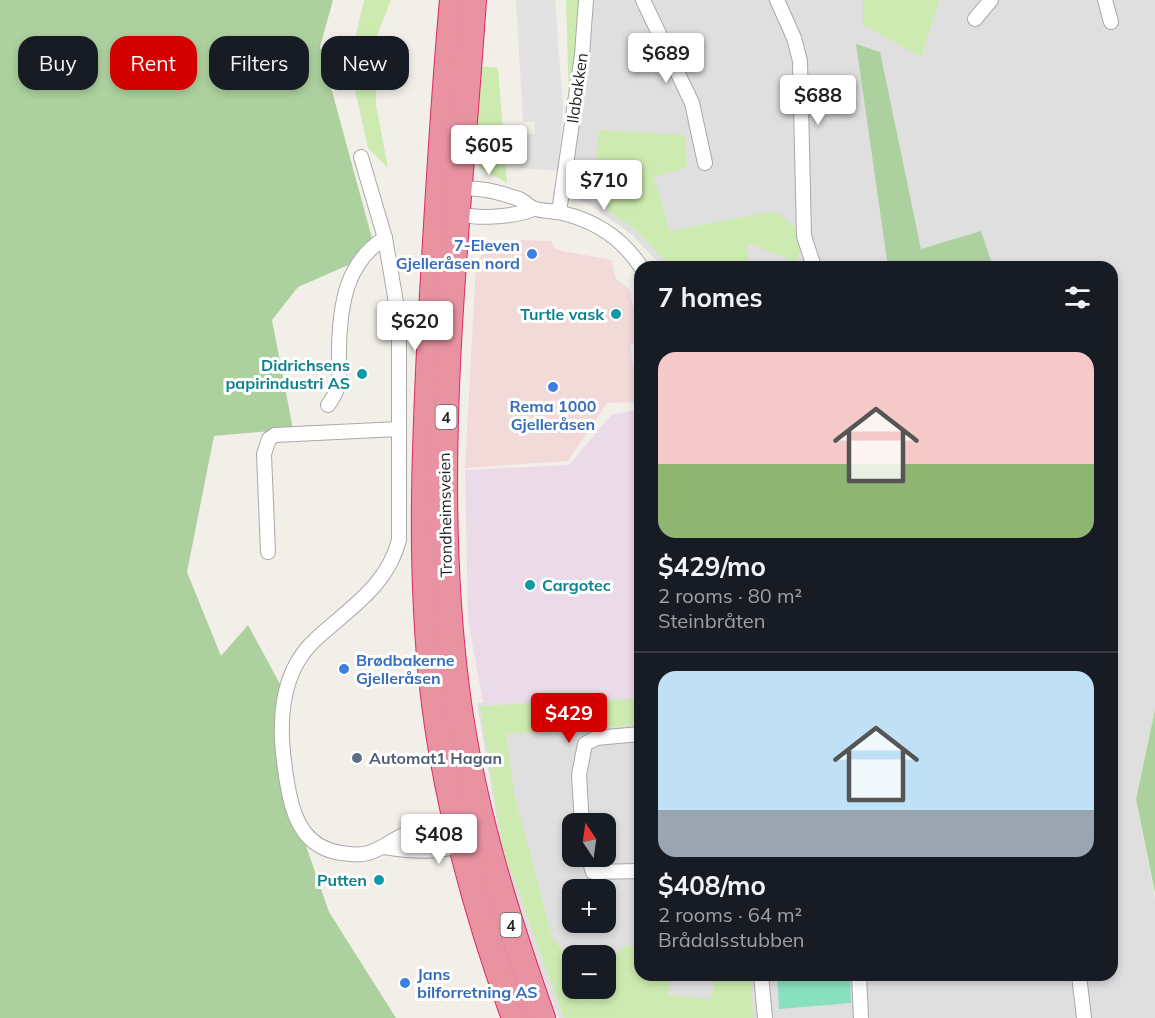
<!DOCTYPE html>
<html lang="en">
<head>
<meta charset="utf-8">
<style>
	:root { --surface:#171b24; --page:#20242c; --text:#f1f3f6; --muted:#9ea1a6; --line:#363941; --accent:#d40000 }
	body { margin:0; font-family:Mulish,sans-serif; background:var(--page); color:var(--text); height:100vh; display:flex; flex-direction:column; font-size:22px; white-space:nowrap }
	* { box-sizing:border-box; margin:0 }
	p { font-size:20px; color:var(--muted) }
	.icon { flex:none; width:33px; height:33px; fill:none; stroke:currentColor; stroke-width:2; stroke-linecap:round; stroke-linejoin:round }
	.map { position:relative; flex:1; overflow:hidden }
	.panel { position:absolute; left:634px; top:261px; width:484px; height:720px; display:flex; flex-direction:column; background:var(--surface); border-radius:18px; box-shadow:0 3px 9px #0003 }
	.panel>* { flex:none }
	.hud { position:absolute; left:18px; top:36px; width:526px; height:54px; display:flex; gap:12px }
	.needle { width:39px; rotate:347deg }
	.controls { position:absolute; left:562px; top:813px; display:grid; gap:12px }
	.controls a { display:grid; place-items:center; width:54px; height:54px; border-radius:12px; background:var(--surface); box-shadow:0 3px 9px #0003; font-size:30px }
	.price { position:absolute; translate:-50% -51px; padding:0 14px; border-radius:6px; background:#fff; color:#222; font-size:20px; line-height:39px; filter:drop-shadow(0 2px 3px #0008) }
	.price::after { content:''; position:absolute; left:50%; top:36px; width:18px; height:14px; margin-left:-9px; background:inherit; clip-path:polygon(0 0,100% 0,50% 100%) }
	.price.on { background:var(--accent); color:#fff }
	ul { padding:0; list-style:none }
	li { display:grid; align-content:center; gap:12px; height:318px; padding:0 24px }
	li+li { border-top:2px solid var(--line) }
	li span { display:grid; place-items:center; height:186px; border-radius:18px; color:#555 }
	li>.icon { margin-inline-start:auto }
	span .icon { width:108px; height:108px; fill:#fffc; stroke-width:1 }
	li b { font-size:26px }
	h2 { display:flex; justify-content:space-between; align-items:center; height:72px; padding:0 24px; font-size:26px }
	.chip { padding:0 21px; border-radius:18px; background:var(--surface); box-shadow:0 3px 9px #0003; font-size:21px; line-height:54px }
	.chip.on { background:var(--accent); color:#fff }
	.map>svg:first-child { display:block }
	.residential { fill:#e0dfdf; fill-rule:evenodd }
	.commercial { fill:#f2dad9 }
	.industrial { fill:#ebdbe8 }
	.grass { fill:#cdebb0 }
	.forest { fill:#add19e }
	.pitch { fill:#88e0be }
	.parking { fill:#e2e2e2 }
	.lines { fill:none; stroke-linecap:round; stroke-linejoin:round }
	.street-casing { stroke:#a9a9a9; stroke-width:16 }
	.highway-casing { stroke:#dc2a67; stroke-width:28 }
	.street { stroke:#fff; stroke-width:14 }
	.highway { stroke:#e892a2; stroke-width:26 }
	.shop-dot { fill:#3f7fe0; stroke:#fff; stroke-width:2 }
	.culture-dot { fill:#0f9aa8; stroke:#fff; stroke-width:2 }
	.service-dot { fill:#5c6f8a; stroke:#fff; stroke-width:2 }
	.labels { text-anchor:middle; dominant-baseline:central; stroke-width:6; stroke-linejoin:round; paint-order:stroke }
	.shield { fill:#fff; stroke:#646464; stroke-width:1.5 }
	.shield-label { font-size:15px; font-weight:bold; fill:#222 }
	.street-label { font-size:16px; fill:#222; stroke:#fff }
	.shop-label { font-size:16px; font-weight:bold; fill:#366cbe; stroke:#fff; text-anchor:start }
	.culture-label { font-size:16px; font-weight:bold; fill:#0d838f; stroke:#fff; text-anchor:end }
	.service-label { font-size:16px; font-weight:bold; fill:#4e5e75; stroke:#fff; text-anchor:start }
</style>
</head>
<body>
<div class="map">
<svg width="1155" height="1018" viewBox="0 0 1155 1018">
	<rect width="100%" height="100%" fill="#f2efe9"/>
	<path class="residential" d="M579 0H1155V710L1136 799 1155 898V1018H559L525 930 499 835 477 703 640 697V975H1113V267H663L631 234 592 206 558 189 573 79ZM573 824H606V856H573ZM573 890H606V922H573ZM573 956H606V988H573Z"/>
	<path class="commercial" d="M522 240 552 241 553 247 562 251 612 260 616 279 629 289 638 325H640V339L630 345 639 402 607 403 568 461 465 468 476 264 484 251Z"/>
	<path class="industrial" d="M640 409V697L483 703 468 620 465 470 569 465 611 415Z"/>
	<g class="grass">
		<path d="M364 0H391L375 40 376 105 388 168 368 148 355 90 353 48Z"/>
		<path d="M566 0H579L580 10 569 103Z"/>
		<path d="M863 0H940L921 57 863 25Z"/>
		<path d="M478 66 498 68 507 183 480 168 471 143Z"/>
		<path d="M599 130 685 135 687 167 654 177 670 231 775 211 807 237 796 262 748 243V267H671L631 226 613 215 604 206 616 190 596 156Z"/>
		<path d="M640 699V725L506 734 514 793 553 940 573 958V988H606V963L625 945 640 948V975H671L668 995 711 999 716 975H751L753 1018H564L503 850 480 706Z"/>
	</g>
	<g class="forest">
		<path d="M0 0H333L320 47 376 253 298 287 272 320 293 429 214 436 187 572 221 656 248 625 280 684 278 709 297 820 329 912 396 1018H0Z"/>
		<path d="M856 44 880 52 921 249 981 231 993 267H888Z"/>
		<path d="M1155 710V893L1136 799Z"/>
	</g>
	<path class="pitch" d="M777 975H850L851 1003 779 1009Z"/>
	<path class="parking" d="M516 0H555L563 105 559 171 520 168 523 134H535L534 122H523Z"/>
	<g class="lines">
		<defs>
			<g id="street">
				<path d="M643 0 692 103 705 163"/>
				<path d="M777 0 794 38 800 61 804 236 814 267"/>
				<path d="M1105 0 1111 22"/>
				<path d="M975 19 991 0"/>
				<path d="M361 157 385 238 399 320V540C387 587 348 609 316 639 273 678 279 742 289 793 295 824 308 848 341 853 349 854 359 856 368 853 383 849 394 838 408 833 423 827 441 825 457 822L462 824"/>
				<path d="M455 191C473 184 501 193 519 199 524 201 529 207 535 209 543 211 553 211 562 213 596 221 622 238 641 267"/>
				<path d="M454 210C469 222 517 216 533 209"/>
				<path d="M559 212 582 55 586 0"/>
				<path d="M328 405C344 384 338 373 339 348 340 305 346 262 385 238"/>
				<path d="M268 552 264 454 269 439 275 435 399 429"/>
				<path d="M582 824 579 775 585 744 596 738 640 734"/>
				<path d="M384 847C410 851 443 855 467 841"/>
				<path d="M588 856 593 872 640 871"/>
				<path d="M761 975 765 1018"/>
				<path d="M859 975 861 1018"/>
				<path d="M1079 975 1084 1018"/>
			</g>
			<g id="highway">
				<path d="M453 0C443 110 437 220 431 330 425 449 420 569 433 687 445 796 477 915 515 1018"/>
				<path d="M473 0C458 228 427 460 456 688 470 800 504 911 542 1018"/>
			</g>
		</defs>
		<use href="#street" class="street-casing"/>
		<use href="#highway" class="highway-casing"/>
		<use href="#street" class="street"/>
		<use href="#highway" class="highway"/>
	</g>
	<g class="shop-dot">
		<circle cx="532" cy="254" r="6"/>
		<circle cx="553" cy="387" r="6"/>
		<circle cx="344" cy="669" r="6"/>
		<circle cx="405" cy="983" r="6"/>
	</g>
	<g class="culture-dot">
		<circle cx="616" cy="314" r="6"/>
		<circle cx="362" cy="374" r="6"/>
		<circle cx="530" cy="585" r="6"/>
		<circle cx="379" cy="880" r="6"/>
	</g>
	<circle class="service-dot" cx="357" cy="758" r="6"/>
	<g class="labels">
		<g class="shield">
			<rect x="435.5" y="405" width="21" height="24" rx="4.5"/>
			<rect x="500.5" y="913" width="21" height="24" rx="4.5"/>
		</g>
		<g class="shield-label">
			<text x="446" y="417">4</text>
			<text x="511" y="925">4</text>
		</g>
		<g class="street-label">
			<text transform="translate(577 88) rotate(-82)">Ilabakken</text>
			<text transform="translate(445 515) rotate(-91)">Trondheimsveien</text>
		</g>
		<g class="shop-label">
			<text x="520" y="245" text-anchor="end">7-Eleven<tspan x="520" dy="18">Gjelleråsen nord</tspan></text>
			<text x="553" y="406" text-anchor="middle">Rema 1000<tspan x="553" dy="18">Gjelleråsen</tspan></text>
			<text x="356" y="660">Brødbakerne<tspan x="356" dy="18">Gjelleråsen</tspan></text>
			<text x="417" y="974">Jans<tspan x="417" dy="18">bilforretning AS</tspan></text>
		</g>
		<g class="culture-label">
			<text x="604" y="314">Turtle vask</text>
			<text x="350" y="365">Didrichsens<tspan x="350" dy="18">papirindustri AS</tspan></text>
			<text x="542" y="585" text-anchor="start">Cargotec</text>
			<text x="367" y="880">Putten</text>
		</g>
		<g class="service-label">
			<text x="369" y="758">Automat1 Hagan</text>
		</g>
	</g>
</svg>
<div class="controls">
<a><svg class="needle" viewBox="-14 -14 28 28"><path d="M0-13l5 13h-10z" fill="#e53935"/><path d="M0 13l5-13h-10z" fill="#9ea1a6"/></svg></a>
<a>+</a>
<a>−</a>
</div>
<b class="price" style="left:666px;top:84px">$689</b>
<b class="price" style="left:818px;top:126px">$688</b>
<b class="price" style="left:489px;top:176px">$605</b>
<b class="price" style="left:604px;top:211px">$710</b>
<b class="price" style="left:415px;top:352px">$620</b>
<b class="price on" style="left:569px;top:744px">$429</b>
<b class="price" style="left:439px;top:865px">$408</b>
<div class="hud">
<a class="chip">Buy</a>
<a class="chip on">Rent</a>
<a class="chip">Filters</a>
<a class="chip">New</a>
</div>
<section class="panel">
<h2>7 homes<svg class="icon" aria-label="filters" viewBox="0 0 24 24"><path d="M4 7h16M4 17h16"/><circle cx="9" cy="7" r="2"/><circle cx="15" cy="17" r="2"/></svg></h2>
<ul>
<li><span style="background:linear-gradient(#f6c9c9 60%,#8fb573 0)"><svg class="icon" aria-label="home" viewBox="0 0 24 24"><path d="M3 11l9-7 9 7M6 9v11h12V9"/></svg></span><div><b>$429/mo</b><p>2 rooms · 80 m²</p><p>Steinbråten</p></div></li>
<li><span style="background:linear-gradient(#bfe0f5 75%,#9aa5b1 0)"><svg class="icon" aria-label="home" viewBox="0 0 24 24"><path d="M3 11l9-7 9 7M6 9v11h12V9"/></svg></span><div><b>$408/mo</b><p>2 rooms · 64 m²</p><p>Brådalsstubben</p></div></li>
</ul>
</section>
</div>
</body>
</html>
